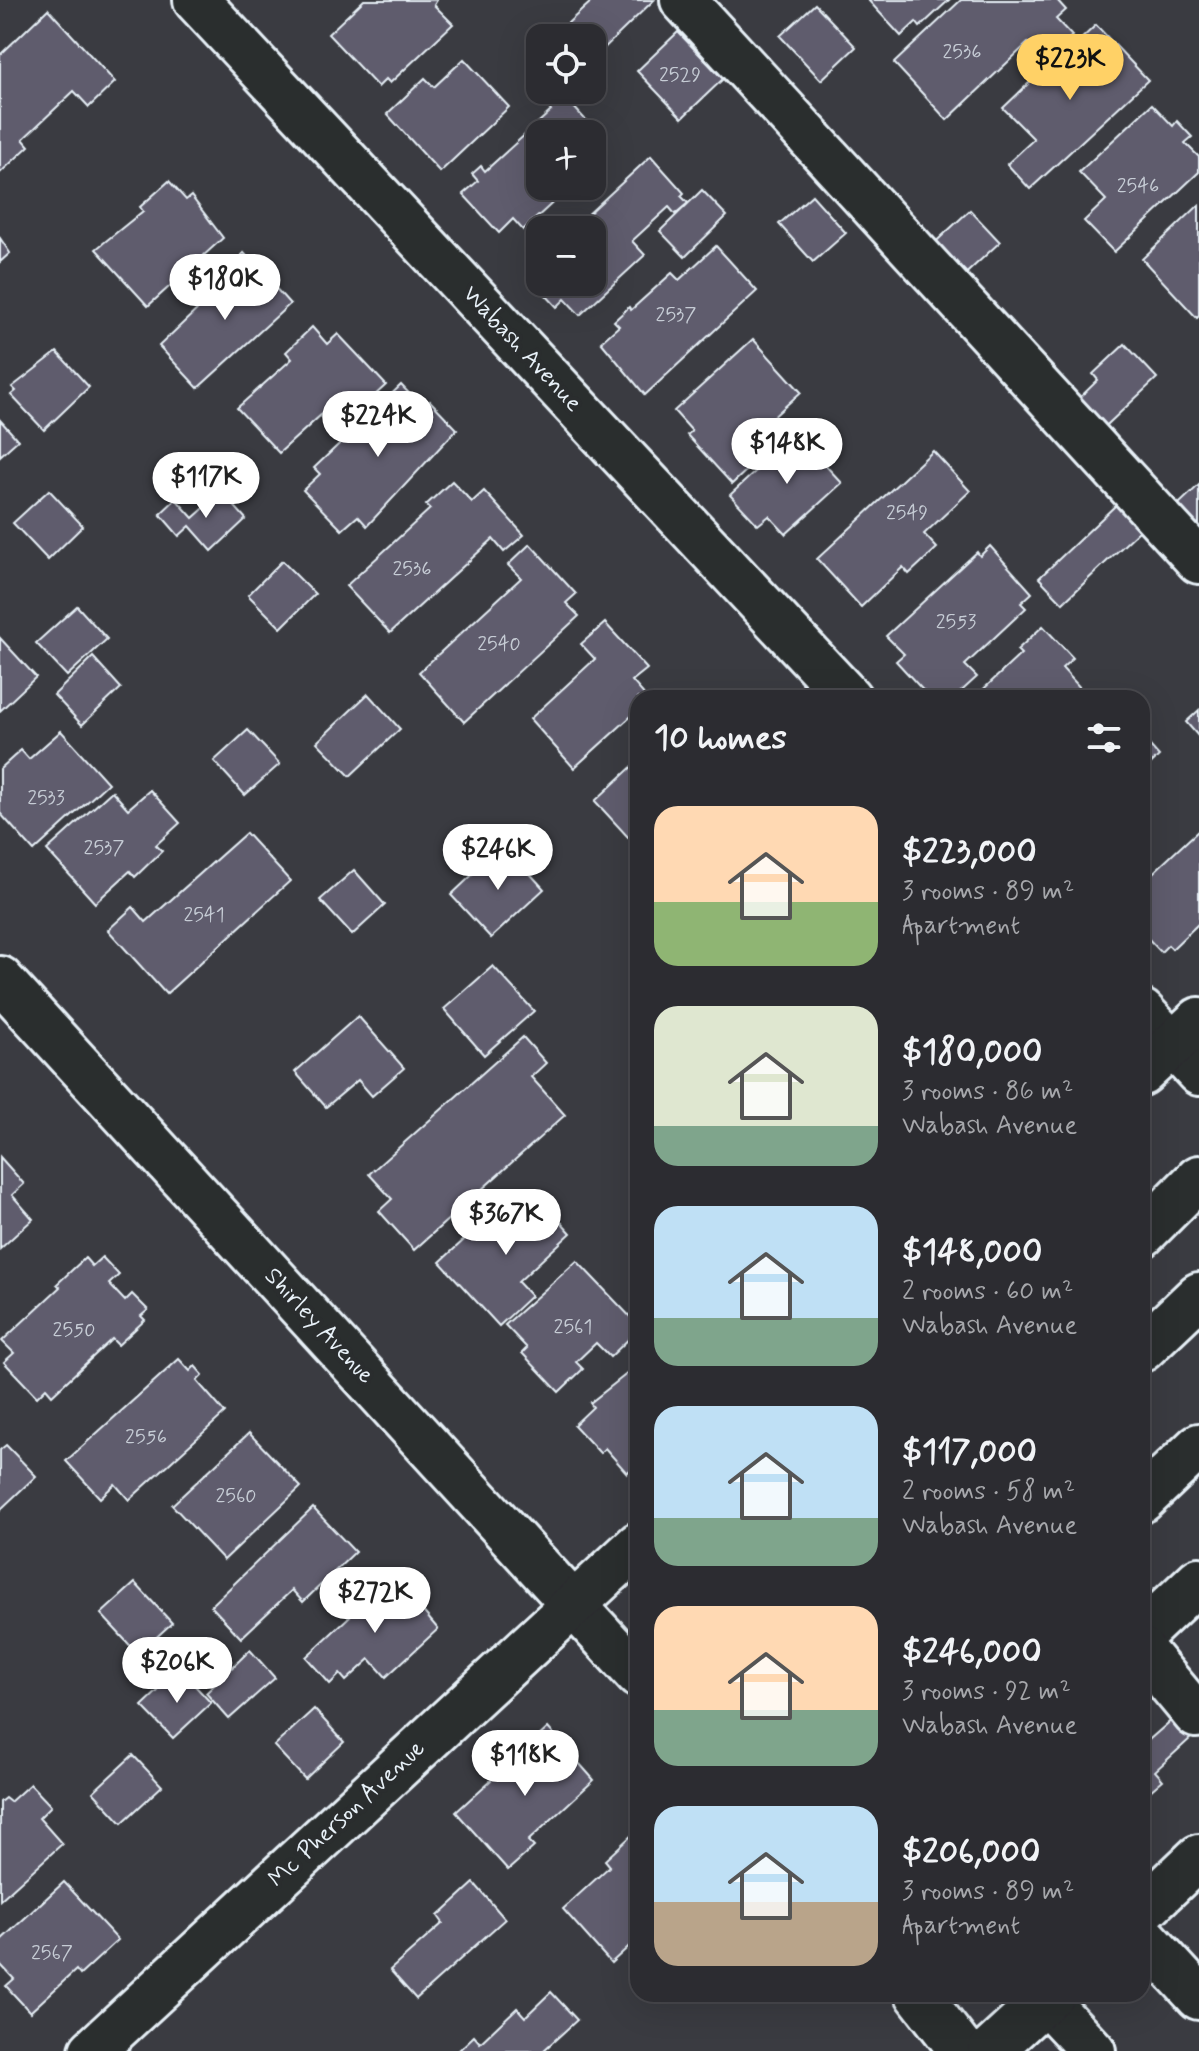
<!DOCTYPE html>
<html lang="en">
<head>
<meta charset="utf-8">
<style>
	:root { --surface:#2c2c31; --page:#343439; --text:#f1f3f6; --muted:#a6a7ab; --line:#48484d; --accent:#ffd166 }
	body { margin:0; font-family:Mynerve,sans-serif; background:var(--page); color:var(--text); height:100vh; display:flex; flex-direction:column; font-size:30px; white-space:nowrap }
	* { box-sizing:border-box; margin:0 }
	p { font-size:26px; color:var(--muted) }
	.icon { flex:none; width:44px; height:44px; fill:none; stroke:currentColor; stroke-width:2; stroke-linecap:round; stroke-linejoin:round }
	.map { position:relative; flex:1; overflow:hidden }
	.details { position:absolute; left:630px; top:690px; width:520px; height:1312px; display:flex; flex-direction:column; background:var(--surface); border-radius:24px; box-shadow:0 8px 32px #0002,0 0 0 2px var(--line) }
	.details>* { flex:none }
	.fabs { position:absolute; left:526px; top:24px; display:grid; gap:16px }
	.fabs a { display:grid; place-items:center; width:80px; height:80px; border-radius:16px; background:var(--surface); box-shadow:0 8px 32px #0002,0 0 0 2px var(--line); font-size:40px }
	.price { position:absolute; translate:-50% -68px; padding:0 18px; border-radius:28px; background:#fff; color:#222; font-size:26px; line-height:52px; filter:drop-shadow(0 2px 4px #0008) }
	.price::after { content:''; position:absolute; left:50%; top:48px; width:24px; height:18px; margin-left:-12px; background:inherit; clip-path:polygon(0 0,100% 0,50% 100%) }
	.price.selected { background:var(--accent); color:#111 }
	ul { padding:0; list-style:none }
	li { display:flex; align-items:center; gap:24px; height:200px; padding:0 24px }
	li span { display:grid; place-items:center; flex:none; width:224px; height:160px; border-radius:24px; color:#555 }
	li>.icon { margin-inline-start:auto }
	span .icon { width:96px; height:96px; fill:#fffc; stroke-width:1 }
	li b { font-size:34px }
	h2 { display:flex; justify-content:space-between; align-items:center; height:96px; padding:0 24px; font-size:34px }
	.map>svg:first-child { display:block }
	.building { fill:#5f5b6d; stroke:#e8f1f8; stroke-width:2 }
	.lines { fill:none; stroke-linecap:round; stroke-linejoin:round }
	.minor-casing { stroke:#e8f1f8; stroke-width:50 }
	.minor { stroke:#2a2d2e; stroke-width:44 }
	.labels { text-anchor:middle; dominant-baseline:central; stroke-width:8; stroke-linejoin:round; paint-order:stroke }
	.number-label { font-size:20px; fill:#c6ccd5 }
	.street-label { font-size:24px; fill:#e8f1f8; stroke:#2a2d2e }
</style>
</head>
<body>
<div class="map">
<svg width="1199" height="2051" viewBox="0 0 1199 2051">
	<rect width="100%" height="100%" fill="#3a3b41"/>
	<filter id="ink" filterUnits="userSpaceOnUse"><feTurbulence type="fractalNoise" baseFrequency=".0125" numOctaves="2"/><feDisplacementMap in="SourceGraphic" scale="16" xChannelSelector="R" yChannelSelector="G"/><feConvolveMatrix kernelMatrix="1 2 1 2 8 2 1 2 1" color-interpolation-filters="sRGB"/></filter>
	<g filter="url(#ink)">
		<g class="building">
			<path d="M364 0H437L434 5 453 24 390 83 386 79 378 87 328 34Z"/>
			<path d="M593 0H654L592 60V38H562L557 33Z"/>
			<path d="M868 0H949L920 27 916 22 901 36Z"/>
			<path d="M961 0H1057L1066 10 1056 19 1072 36 1045 61 1028 43 947 120 894 63Z"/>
			<path d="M815 4 856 47 821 80 780 36Z"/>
			<path d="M48 9 115 82 89 107 74 91 23 139 29 146 0 173V55Z"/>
			<path d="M1096 25 1148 80 1030 189 1007 164 1034 139 1003 108 1072 42 1075 45Z"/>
			<path d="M678 32 723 79 682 118 637 71Z"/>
			<path d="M464 59 509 107 440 172 387 114 425 78 434 87Z"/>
			<path d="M562 94 591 126 582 134H540V186H571L523 230 513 219 499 233 463 194 478 181 472 174 481 166 485 171 551 111 548 107Z"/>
			<path d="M1152 104 1173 126 1177 121 1192 137 1185 143 1199 157V172L1114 252 1084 221 1106 200 1079 172Z"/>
			<path d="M651 156 684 193 681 196 688 203 675 214 669 207 632 241 645 255 580 315 565 299 557 307 531 279 540 270V282H592V230H571Z"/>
			<path d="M169 181 186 200 191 196 223 238 148 306 96 249 143 211 140 207Z"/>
			<path d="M702 190 727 216 685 257 660 231Z"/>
			<path d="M812 195 846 233 813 262 779 224Z"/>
			<path d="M1199 205V316L1197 318 1142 259Z"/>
			<path d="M970 210 1000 242 958 281 928 249Z"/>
			<path d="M0 238 10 253 0 262Z"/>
			<path d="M716 246 757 291 645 395 601 342 619 326 614 321 629 307 631 310 672 273 679 280Z"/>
			<path d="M244 253 290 304 198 388 159 346 223 285 217 278Z"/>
			<path d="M312 327 327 344 338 334 386 385 358 411 343 395 279 453 237 408 292 359 286 352Z"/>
			<path d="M753 339 801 392 750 438 764 454 732 484 687 435 692 431 674 411Z"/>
			<path d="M1125 344 1157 378 1093 438 1067 410 1098 380 1093 374Z"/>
			<path d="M57 352 89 387 44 430 11 395 16 391 12 387Z"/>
			<path d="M401 385 423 408 430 401 457 429 367 526 358 516 342 530 303 490 320 474 314 468Z"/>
			<path d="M0 420 18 440 0 456Z"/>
			<path d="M796 434 842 483 786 534 769 516 758 525 730 495Z"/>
			<path d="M933 451 970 491 924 534 937 548 909 574 903 567 861 607 817 559Z"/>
			<path d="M452 481 472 502 484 491 524 535 504 552 493 539 390 633 346 586 430 509 426 505Z"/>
			<path d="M1199 485V558L1163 519Z"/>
			<path d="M49 490 83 526 48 560 13 523Z"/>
			<path d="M222 492 246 519 212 551 190 526 179 536 160 514 176 499 193 518Z"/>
			<path d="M1116 505 1140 530 1063 603 1039 578Z"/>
			<path d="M530 544 576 594 566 603 579 616 464 722 419 672 521 578 508 565Z"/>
			<path d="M990 546 1032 593 1021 603 1026 608 965 665 977 677 954 698H930L896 661 904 654 886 636 977 552 980 556Z"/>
			<path d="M282 561 315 594 281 628 248 595Z"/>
			<path d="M77 606 107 639 67 676 36 643Z"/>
			<path d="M605 623 647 669 632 681 647 698H638V710L574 768 530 719 595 659 581 644Z"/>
			<path d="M1043 626 1073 658 1062 668 1084 692 1078 698H974L1021 654 1017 650Z"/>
			<path d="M0 638 36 677 0 711Z"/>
			<path d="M93 657 121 688 82 725 54 695Z"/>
			<path d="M368 694 400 729 350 776 317 742Z"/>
			<path d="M1199 710V737L1186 722Z"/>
			<path d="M248 730 280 764 245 795 214 761Z"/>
			<path d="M61 731 108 783 34 851 0 813V769L21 750 29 759Z"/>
			<path d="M1142 737 1159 756 1142 772Z"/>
			<path d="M638 761V848L595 801Z"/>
			<path d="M150 790 180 823 156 845 162 851 135 877 130 871 95 903 47 850 112 791 128 809Z"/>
			<path d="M1199 830V923L1172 949 1168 945 1161 952 1142 932V883Z"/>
			<path d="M246 833 290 881 166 994 108 930 133 907 146 922Z"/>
			<path d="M504 845 544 889 491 938 451 895Z"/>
			<path d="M354 870 385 905 352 935 320 900Z"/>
			<path d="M493 966 534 1011 484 1055 444 1009Z"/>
			<path d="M358 1016 404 1068 372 1096 358 1080 326 1107 295 1072Z"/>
			<path d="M523 1037 546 1063 531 1077 565 1115 414 1250 379 1211 392 1199 369 1174Z"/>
			<path d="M0 1157 24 1184 12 1195 33 1219 0 1249Z"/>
			<path d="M534 1192 571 1233 518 1282 531 1296 499 1326 440 1262 477 1228 486 1237Z"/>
			<path d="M102 1257 119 1275 109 1284 125 1301 132 1294 148 1310 141 1316 145 1320 118 1345 112 1339 52 1395 46 1388 37 1397 4 1362 14 1353 2 1341 60 1287 57 1284 85 1258 92 1266Z"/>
			<path d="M577 1261 638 1325V1330L610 1357 596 1343 576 1362 583 1369 559 1392 522 1353 527 1348 505 1325Z"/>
			<path d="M179 1359 190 1371 195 1366 203 1375 197 1381 225 1413 129 1500 115 1484 100 1498 66 1461Z"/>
			<path d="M638 1365V1462L627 1473 605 1448 600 1453 574 1425 593 1407 590 1403Z"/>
			<path d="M249 1433 301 1487 224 1560 172 1505Z"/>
			<path d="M6 1445 36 1476 0 1510V1450Z"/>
			<path d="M313 1508 355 1552 303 1602 292 1590 241 1638 211 1606Z"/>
			<path d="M393 1576 438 1629 386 1677 370 1659 346 1681 340 1674 330 1684 306 1657Z"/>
			<path d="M135 1583 172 1623 138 1654 101 1614Z"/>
			<path d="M250 1650 275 1678 229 1719 206 1693Z"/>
			<path d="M177 1673 182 1678 185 1675 211 1703 173 1738 142 1706Z"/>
			<path d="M314 1709 344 1742 305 1779 274 1746Z"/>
			<path d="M1174 1718 1192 1737 1155 1771 1163 1780 1142 1798V1746Z"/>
			<path d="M548 1728 594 1780 528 1841 534 1847 508 1870 456 1812Z"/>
			<path d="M133 1755 162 1786 122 1823 93 1792Z"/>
			<path d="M30 1784 51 1806 39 1818 62 1844 0 1900V1802L5 1798 10 1802Z"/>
			<path d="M632 1835 638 1842V1938L611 1963 563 1909 610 1866 605 1860Z"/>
			<path d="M64 1882 118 1940 80 1975 76 1970 30 2012 6 1986 14 1979 0 1964V1941Z"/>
			<path d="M474 1883 505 1919 416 1999 390 1970 443 1923 438 1916Z"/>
			<path d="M551 1992 577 2020 543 2051H458L474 2036 480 2043 517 2008 525 2017Z"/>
		</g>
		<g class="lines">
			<defs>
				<g id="minor">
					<path d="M196 0 849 698"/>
					<path d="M683 0 1199 561"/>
					<path d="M0 979 638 1675"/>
					<path d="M1142 1012 1199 1073"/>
					<path d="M1142 1073 1199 1020"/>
					<path d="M1142 1235 1199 1178"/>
					<path d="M1142 1349 1199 1295"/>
					<path d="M1142 1500 1199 1446"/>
					<path d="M1142 1634 1199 1580"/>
					<path d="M1142 1650 1196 1715 1199 1712"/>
					<path d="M1142 1911 1199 1857"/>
					<path d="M1142 1935 1199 1997"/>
					<path d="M918 1994 962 2051"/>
					<path d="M1045 2000 1093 2051"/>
					<path d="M92 2051 638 1545"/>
					<path d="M990 2051 1052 1994"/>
				</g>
			</defs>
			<use href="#minor" class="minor-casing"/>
			<use href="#minor" class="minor"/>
		</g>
	</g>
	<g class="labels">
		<g class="number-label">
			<text x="962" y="52">2536</text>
			<text x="680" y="75">2529</text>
			<text x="1138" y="186">2546</text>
			<text x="676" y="315">2537</text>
			<text x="907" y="513">2549</text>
			<text x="412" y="569">2536</text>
			<text x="956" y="622">2553</text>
			<text x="499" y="644">2540</text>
			<text x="46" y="798">2533</text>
			<text x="104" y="848">2537</text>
			<text x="204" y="915">2541</text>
			<text x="573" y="1327">2561</text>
			<text x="74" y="1330">2550</text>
			<text x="146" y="1437">2556</text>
			<text x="236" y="1496">2560</text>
			<text x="52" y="1953">2567</text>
		</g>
		<g class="street-label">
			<text transform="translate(522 349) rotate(47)">Wabash Avenue</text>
			<text transform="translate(319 1326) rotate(47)">Shirley Avenue</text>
			<text transform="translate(347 1814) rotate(-43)">Mc Pherson Avenue</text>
		</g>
	</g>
</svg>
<div class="fabs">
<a><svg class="icon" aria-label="locate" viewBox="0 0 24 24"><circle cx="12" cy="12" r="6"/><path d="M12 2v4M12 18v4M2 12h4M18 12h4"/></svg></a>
<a>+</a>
<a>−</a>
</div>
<b class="price selected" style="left:1070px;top:102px">$223K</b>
<b class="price" style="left:225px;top:322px">$180K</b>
<b class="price" style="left:378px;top:459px">$224K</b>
<b class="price" style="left:787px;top:486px">$148K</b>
<b class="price" style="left:206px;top:520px">$117K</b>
<b class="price" style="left:498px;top:892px">$246K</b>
<b class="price" style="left:506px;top:1257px">$367K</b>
<b class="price" style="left:375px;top:1635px">$272K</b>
<b class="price" style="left:177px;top:1705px">$206K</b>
<b class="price" style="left:525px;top:1798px">$118K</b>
<section class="details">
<h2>10 homes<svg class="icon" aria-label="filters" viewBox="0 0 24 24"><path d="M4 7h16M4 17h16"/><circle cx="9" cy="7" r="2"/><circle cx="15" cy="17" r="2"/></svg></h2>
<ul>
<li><span style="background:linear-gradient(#ffd9b3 60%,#8fb573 0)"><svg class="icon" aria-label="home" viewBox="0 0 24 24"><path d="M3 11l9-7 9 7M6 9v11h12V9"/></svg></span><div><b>$223,000</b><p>3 rooms · 89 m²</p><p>Apartment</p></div></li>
<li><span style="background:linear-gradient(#dfe7d0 75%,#7fa58c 0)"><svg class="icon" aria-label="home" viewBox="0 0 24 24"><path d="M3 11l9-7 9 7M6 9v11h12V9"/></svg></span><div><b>$180,000</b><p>3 rooms · 86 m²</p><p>Wabash Avenue</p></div></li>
<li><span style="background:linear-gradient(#bfe0f5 70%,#7fa58c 0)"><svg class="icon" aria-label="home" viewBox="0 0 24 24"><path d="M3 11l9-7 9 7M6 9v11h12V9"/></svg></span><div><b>$148,000</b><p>2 rooms · 60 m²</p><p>Wabash Avenue</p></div></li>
<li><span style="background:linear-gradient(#bfe0f5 70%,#7fa58c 0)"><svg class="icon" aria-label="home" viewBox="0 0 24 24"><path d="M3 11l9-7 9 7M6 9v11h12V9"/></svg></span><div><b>$117,000</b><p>2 rooms · 58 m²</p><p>Wabash Avenue</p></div></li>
<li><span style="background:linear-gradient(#ffd9b3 65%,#7fa58c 0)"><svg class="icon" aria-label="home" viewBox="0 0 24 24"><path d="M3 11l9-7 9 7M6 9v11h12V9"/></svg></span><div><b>$246,000</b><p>3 rooms · 92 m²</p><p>Wabash Avenue</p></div></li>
<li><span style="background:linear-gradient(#bfe0f5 60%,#b9a48a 0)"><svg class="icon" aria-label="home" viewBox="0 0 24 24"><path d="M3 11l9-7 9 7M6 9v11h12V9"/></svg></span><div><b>$206,000</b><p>3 rooms · 89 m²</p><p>Apartment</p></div></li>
</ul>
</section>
</div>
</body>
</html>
